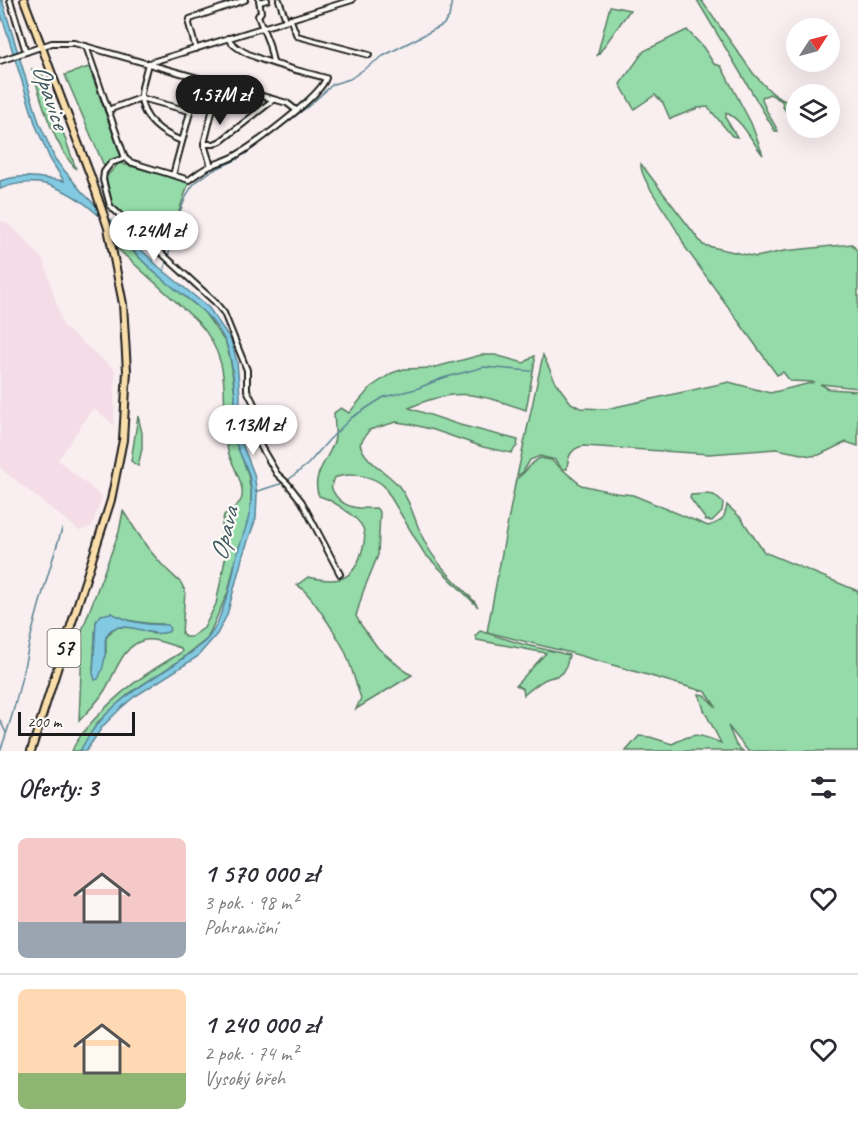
<!DOCTYPE html>
<html lang="pl">
<head>
<meta charset="utf-8">
<style>
	:root { --surface:#fff; --page:#f7f7f7; --text:#2b2b33; --muted:#7c7c81; --line:#e1e1e2; --accent:#1c1c1c }
	body { margin:0; font-family:Caveat,sans-serif; background:var(--page); color:var(--text); height:100vh; display:flex; flex-direction:column; font-size:22px; white-space:nowrap }
	* { box-sizing:border-box; margin:0 }
	p { font-size:20px; color:var(--muted) }
	.icon { flex:none; width:33px; height:33px; fill:none; stroke:currentColor; stroke-width:2; stroke-linecap:round; stroke-linejoin:round }
	.map { position:relative; height:751px; overflow:hidden }
	.side { display:flex; flex-direction:column; background:var(--surface); flex:1 }
	.side>* { flex:none }
	.needle { width:39px; rotate:54deg }
	.tools { position:absolute; left:786px; top:18px; display:grid; gap:12px }
	.tools a { display:grid; place-items:center; width:54px; height:54px; border-radius:50%; background:var(--surface); box-shadow:0 6px 24px #0002; font-size:30px }
	.scale { position:absolute; left:18px; bottom:15px; width:117px; box-sizing:border-box; padding-left:6px; border:3px solid #1c1c1c; border-top:0; font-size:16px; line-height:21px; white-space:nowrap; color:#1c1c1c; -webkit-text-stroke:4px #fdfcf7; paint-order:stroke }
	.price { position:absolute; translate:-50% -51px; padding:0 14px; border-radius:21px; background:#fff; color:#222; font-size:20px; line-height:39px; filter:drop-shadow(0 2px 3px #0008) }
	.price::after { content:''; position:absolute; left:50%; top:36px; width:18px; height:14px; margin-left:-9px; background:inherit; clip-path:polygon(0 0,100% 0,50% 100%) }
	.price.on { background:var(--accent); color:#fff }
	ul { padding:0; list-style:none }
	li { display:flex; align-items:center; gap:18px; height:150px; padding:0 18px }
	li+li { border-top:2px solid var(--line) }
	li span { display:grid; place-items:center; flex:none; width:168px; height:120px; border-radius:9px; color:#555 }
	li>.icon { margin-inline-start:auto }
	span .icon { width:72px; height:72px; fill:#fffc; stroke-width:1 }
	li b { font-size:26px }
	h2 { display:flex; justify-content:space-between; align-items:center; height:72px; padding:0 18px; font-size:26px }
	.map>svg:first-child { display:block }
	.built { fill:#f4dde7 }
	.green { fill:#94dba9; stroke:#587c62; stroke-width:1.5; fill-rule:evenodd }
	.water { fill:#82cae2; stroke:#598493; stroke-width:1.5 }
	.lines { fill:none; stroke-linecap:round; stroke-linejoin:round }
	.stream { stroke:#598493; stroke-width:1.5 }
	.street-casing { stroke:#1c1c1c; stroke-width:8 }
	.primary-casing { stroke:#1c1c1c; stroke-width:10 }
	.street { stroke:#fdfcf7; stroke-width:4 }
	.primary { stroke:#f9deab; stroke-width:6 }
	.labels { text-anchor:middle; dominant-baseline:central; stroke-width:4.5; stroke-linejoin:round; paint-order:stroke }
	.shield { fill:#fdfcf7; stroke:#605f5e; stroke-width:1.5 }
	.shield-label { font-size:22px; font-weight:bold; fill:#1c1c1c }
	.water-label { font-size:26px; font-style:italic; fill:#405961; stroke:#fdfcf7 }
</style>
</head>
<body>
<div class="map">
<svg width="858" height="751" viewBox="0 0 858 751">
	<rect width="100%" height="100%" fill="#f9eef0"/>
	<filter id="ink" filterUnits="userSpaceOnUse"><feTurbulence type="fractalNoise" baseFrequency=".0167" numOctaves="2"/><feDisplacementMap in="SourceGraphic" scale="12" xChannelSelector="R" yChannelSelector="G"/><feConvolveMatrix kernelMatrix="1 2 1 2 8 2 1 2 1" color-interpolation-filters="sRGB"/></filter>
	<g filter="url(#ink)">
		<path class="built" d="M0 221 7 223 26 240 44 262 63 326 115 370 114 425 93 408 58 460 102 497 92 526 80 531 0 468Z"/>
		<g class="green">
			<path d="M697 0H701L753 73C763 84 781 106 796 102V125L783 107 782 101 770 94 762 97C762 106 773 121 778 131H775Z"/>
			<path d="M610 6 630 10 597 56Z"/>
			<path d="M687 30 703 47 714 64 721 66 751 123 763 155C752 142 742 119 726 113V119L737 137 732 136 708 107 698 108 670 119 663 103 655 95 634 109 620 84 644 51Z"/>
			<path d="M89 67 121 157 109 161 104 166 65 75Z"/>
			<path d="M32 69 42 73 76 169C52 142 42 102 32 69Z"/>
			<path d="M119 163 189 182 165 252 113 208 106 177Z"/>
			<path d="M641 164 703 245 756 257 784 251 852 244 858 252V388L820 384 829 389 858 391V446L846 442 819 455 811 456 777 449 709 454 584 446C570 448 568 457 567 469H562L555 460 540 456 530 460 523 472 517 476 543 355 556 383 571 403 580 408 606 409 729 382 770 393 815 382 790 381 783 372 777 375 685 247C678 225 639 181 641 164Z"/>
			<path d="M114 233 154 272 204 312 226 343 231 363 235 396 234 437 248 474 251 493V517L237 554 228 592 207 639 176 663 131 692 98 722 80 751H72C76 740 83 733 90 724 119 691 145 674 182 652L181 648C170 645 156 638 145 640 121 645 115 676 103 693 96 704 87 712 79 721L82 648 77 644 119 532 123 511 147 547 163 566 181 583 185 591 182 633 185 637H191L204 628 216 604 227 550 221 531 224 515C229 511 238 506 241 500 247 487 231 464 228 451 221 423 228 392 221 364 216 346 209 333 196 320L118 249ZM111 613C127 622 144 624 163 624L168 632 154 634 136 628 119 627 113 629 106 638V653L93 669 96 622 98 618Z"/>
			<path d="M481 355H495L524 363 534 356 535 360 526 410C479 394 456 386 409 408L460 425 518 440 517 446 511 453 483 447 434 430 410 424 396 422 369 430 360 444C365 462 386 471 398 485 412 502 415 525 426 544 436 564 459 584 474 601L478 607 424 553 384 486C372 475 349 472 334 478 330 486 331 489 336 496 346 509 360 509 376 508L380 512 378 555 363 592 356 616 361 625 378 648 406 672 412 675 356 709 361 698C355 682 351 664 344 649 337 636 309 590 297 585L308 577C336 583 353 583 362 551 364 545 366 535 363 528 358 517 331 499 319 496 310 476 328 460 334 442 337 433 334 422 334 413L341 408 349 413 371 387 392 373 404 369 432 368Z"/>
			<path d="M138 416 142 433V449L138 466 131 461Z"/>
			<path d="M540 458 551 460 581 485 616 493 633 495 708 526C722 522 725 518 727 505L741 518 764 552 858 591V751H748L728 726 736 745 743 751H626L639 736 650 737 672 744C696 732 696 733 721 743L704 710 699 694 704 695 716 707 706 692 571 653 487 632 516 479C526 473 529 464 540 458Z"/>
			<path d="M706 494 714 495 723 503 722 511 712 521 706 520 690 498 691 495Z"/>
			<path d="M480 631 522 644 569 655C565 672 566 674 549 678 541 680 530 690 524 695L523 689 516 685 546 653 477 640 475 636Z"/>
		</g>
		<g class="water">
			<path d="M0 0H2L39 122 55 159 82 192 159 267 209 308 231 340 237 362 240 395 239 436 254 474 257 494 256 518 243 555 227 615 217 634 197 657 134 697 121 708 103 726 86 751H80C98 714 130 692 164 671 178 662 195 652 207 639 217 628 223 608 228 594 232 581 234 567 237 554 246 525 256 507 249 475 245 462 237 450 234 437 231 424 235 409 235 396 234 380 232 358 226 343 211 309 178 294 152 270 123 243 96 203 57 188 40 180 17 182 0 189V181C23 173 42 178 64 181L50 159 36 126 0 11Z"/>
			<path d="M111 613 130 621 147 624 168 625 170 630 168 632C164 633 159 634 154 633 140 631 113 618 106 637 104 643 106 650 105 656 104 664 102 672 98 679L95 680 93 674 96 622 101 615Z"/>
		</g>
		<g class="lines">
			<g class="stream">
				<path d="M244 155 310 105 333 84 350 79 383 56 443 25 449 17 452 0"/>
				<path d="M168 256C174 236 180 202 193 185 203 173 224 166 238 159"/>
				<path d="M164 272 166 261"/>
				<path d="M287 481 308 464 329 440 351 418 384 397 416 389 443 378 484 367 531 371"/>
				<path d="M255 492 283 483"/>
				<path d="M0 720 6 733"/>
				<path d="M0 751C15 713 22 675 31 636 40 600 51 564 62 529"/>
			</g>
			<defs>
				<g id="street">
					<path d="M10 0 26 52"/>
					<path d="M259 0 261 12 258 16 269 44 273 62"/>
					<path d="M279 0 286 20"/>
					<path d="M260 2 267 0"/>
					<path d="M290 18 297 36 369 55"/>
					<path d="M86 46 125 158 130 162 189 180C197 174 204 168 213 165 220 162 228 160 235 156 253 146 321 96 326 78 303 71 239 59 228 38"/>
					<path d="M196 49 189 24 190 19 245 0"/>
					<path d="M0 61 52 43H74L287 103 296 110"/>
					<path d="M148 63C146 73 141 86 141 96 141 119 163 134 182 141"/>
					<path d="M149 63 352 0"/>
					<path d="M108 110 141 98 189 111"/>
					<path d="M204 144H214L221 141 273 100"/>
					<path d="M125 158 111 163 104 172 103 180 110 206 215 302 224 313 247 370V390L257 410 260 445 277 474 288 484 302 502 340 574"/>
					<path d="M211 166 204 144 214 104 226 86"/>
					<path d="M173 175 199 79"/>
				</g>
				<path id="primary" d="M24 0 91 177 108 228 123 304 127 371 123 440 111 500 31 751"/>
			</defs>
			<use href="#street" class="street-casing"/>
			<use href="#primary" class="primary-casing"/>
			<use href="#street" class="street"/>
			<use href="#primary" class="primary"/>
		</g>
	</g>
	<g class="labels">
		<rect class="shield" x="47.5" y="629" width="33" height="38" rx="4.5"/>
		<g class="shield-label">
			<text x="64" y="648">57</text>
		</g>
		<g class="water-label">
			<text transform="translate(51 96) rotate(71)">Opavice</text>
			<text transform="translate(224 534) rotate(-77)">Opava</text>
		</g>
	</g>
</svg>
<div class="tools">
<a><svg class="needle" viewBox="-14 -14 28 28"><path d="M0-13l5 13h-10z" fill="#e53935"/><path d="M0 13l5-13h-10z" fill="#7c7c81"/></svg></a>
<a><svg class="icon" aria-label="layers" viewBox="0 0 24 24"><path d="M12 4l9 5-9 5-9-5zM3 14l9 5 9-5"/></svg></a>
</div>
<div class="scale">200 m</div>
<b class="price on" style="left:220px;top:126px">1.57M zł</b>
<b class="price" style="left:154px;top:262px">1.24M zł</b>
<b class="price" style="left:253px;top:456px">1.13M zł</b>
</div>
<section class="side">
<h2>Oferty: 3<svg class="icon" aria-label="filters" viewBox="0 0 24 24"><path d="M4 7h16M4 17h16"/><circle cx="9" cy="7" r="2"/><circle cx="15" cy="17" r="2"/></svg></h2>
<ul>
<li><span style="background:linear-gradient(#f6c9c9 70%,#9aa5b1 0)"><svg class="icon" aria-label="home" viewBox="0 0 24 24"><path d="M3 11l9-7 9 7M6 9v11h12V9"/></svg></span><div><b>1 570 000 zł</b><p>3 pok. · 98 m²</p><p>Pohraniční</p></div><svg class="icon" aria-label="heart" viewBox="0 0 24 24"><path d="M12 20l-8-8c-3-5 5-10 8-4 3-6 11-1 8 4z"/></svg></li>
<li><span style="background:linear-gradient(#ffd9b3 70%,#8fb573 0)"><svg class="icon" aria-label="home" viewBox="0 0 24 24"><path d="M3 11l9-7 9 7M6 9v11h12V9"/></svg></span><div><b>1 240 000 zł</b><p>2 pok. · 74 m²</p><p>Vysoký břeh</p></div><svg class="icon" aria-label="heart" viewBox="0 0 24 24"><path d="M12 20l-8-8c-3-5 5-10 8-4 3-6 11-1 8 4z"/></svg></li>
</ul>
</section>
</body>
</html>
